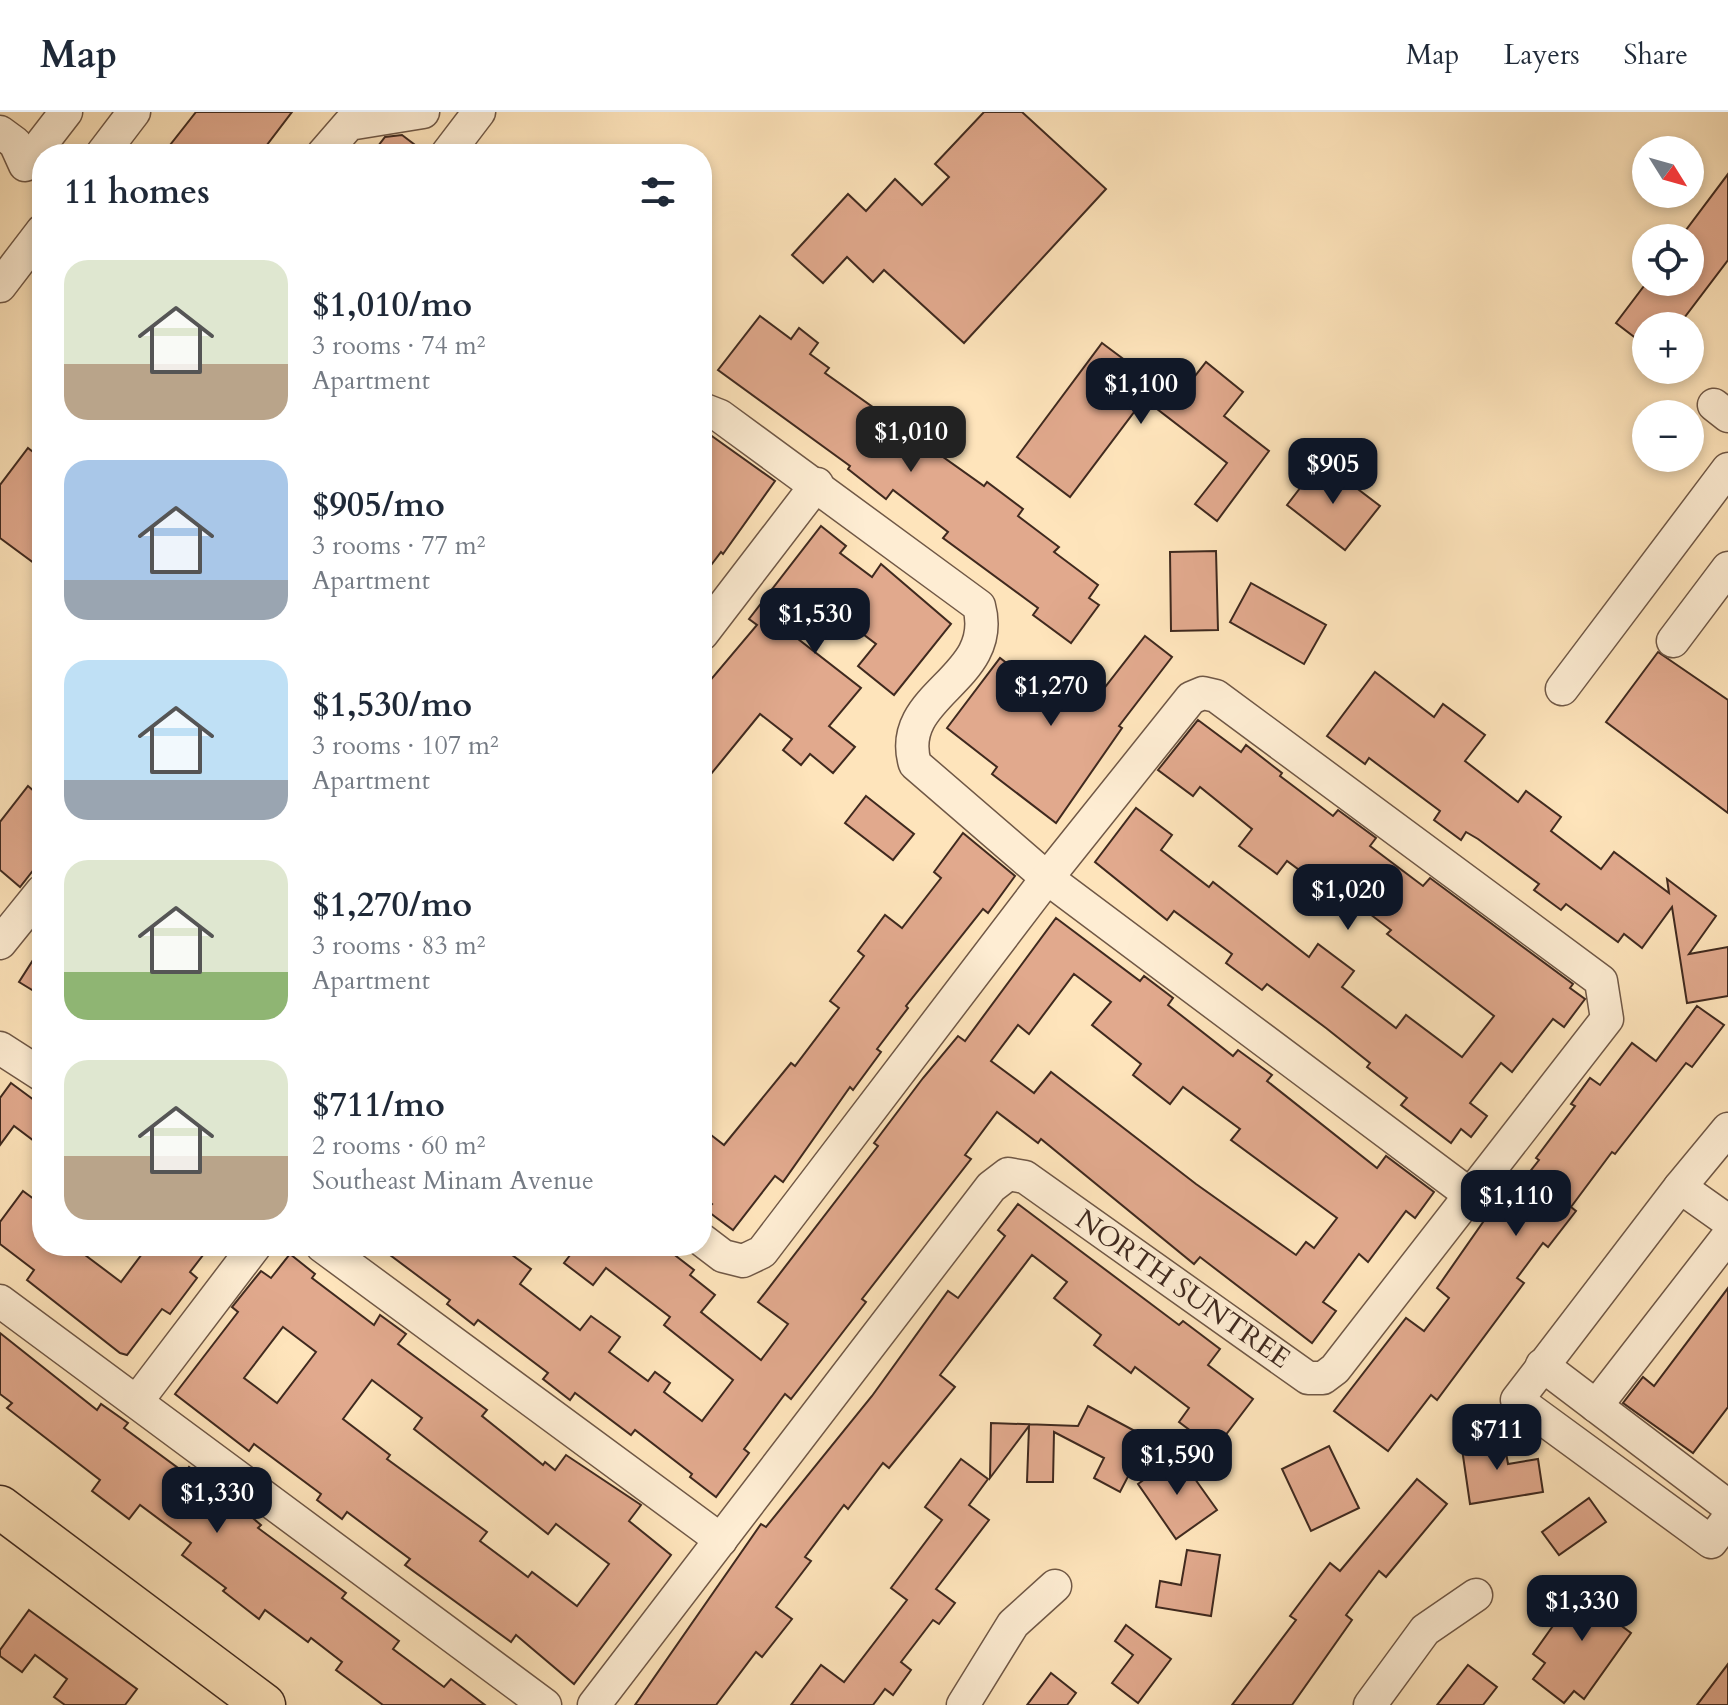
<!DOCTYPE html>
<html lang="en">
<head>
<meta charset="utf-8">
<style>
	:root { --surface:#fff; --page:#f2f2f3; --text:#1f2937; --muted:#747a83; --line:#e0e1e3; --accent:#111827 }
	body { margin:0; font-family:Cardo,serif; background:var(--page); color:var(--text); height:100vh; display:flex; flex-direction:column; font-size:30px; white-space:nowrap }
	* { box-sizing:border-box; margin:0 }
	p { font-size:26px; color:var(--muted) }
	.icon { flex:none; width:44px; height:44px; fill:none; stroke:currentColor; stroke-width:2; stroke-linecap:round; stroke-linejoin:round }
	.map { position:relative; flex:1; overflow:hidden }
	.side { position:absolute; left:32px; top:32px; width:680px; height:1112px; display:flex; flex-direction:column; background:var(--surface); border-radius:32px; box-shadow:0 4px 12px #0003 }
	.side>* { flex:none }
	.needle { width:52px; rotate:127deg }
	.tools { position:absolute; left:1632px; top:24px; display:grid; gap:16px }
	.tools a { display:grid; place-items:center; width:72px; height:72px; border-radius:50%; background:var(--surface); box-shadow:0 4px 12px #0003; font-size:40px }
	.price { position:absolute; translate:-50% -68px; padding:0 18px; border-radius:16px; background:var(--accent); color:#fff; font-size:26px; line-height:52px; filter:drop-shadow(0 2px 4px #0008) }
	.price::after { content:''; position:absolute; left:50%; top:48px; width:24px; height:18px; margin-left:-12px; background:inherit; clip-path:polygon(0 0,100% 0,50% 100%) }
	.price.current { background:#222; color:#fff }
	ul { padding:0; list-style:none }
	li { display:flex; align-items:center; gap:24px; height:200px; padding:0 32px }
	li span { display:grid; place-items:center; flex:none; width:224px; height:160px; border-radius:24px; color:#555 }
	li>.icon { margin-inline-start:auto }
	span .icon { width:96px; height:96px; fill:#fffc; stroke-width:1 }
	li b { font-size:34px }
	h2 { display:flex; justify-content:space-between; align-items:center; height:96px; padding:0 32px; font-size:34px }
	header { display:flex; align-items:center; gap:48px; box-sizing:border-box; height:112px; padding:0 40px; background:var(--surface); border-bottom:2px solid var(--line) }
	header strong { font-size:38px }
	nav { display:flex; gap:44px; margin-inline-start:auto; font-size:28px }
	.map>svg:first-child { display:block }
	.building { fill:#e1a98d; stroke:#402a1f; stroke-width:2; fill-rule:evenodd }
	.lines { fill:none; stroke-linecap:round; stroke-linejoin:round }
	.minor-casing { stroke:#705846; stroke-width:35 }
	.major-casing { stroke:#402a1f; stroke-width:45 }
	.minor { stroke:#feedd3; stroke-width:32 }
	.major { stroke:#fee4bb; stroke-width:42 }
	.labels { text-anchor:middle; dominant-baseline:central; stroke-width:6; stroke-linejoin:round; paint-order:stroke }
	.street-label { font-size:28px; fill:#402a1f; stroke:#feedd3 }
</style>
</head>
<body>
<header>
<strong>Map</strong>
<nav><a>Map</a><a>Layers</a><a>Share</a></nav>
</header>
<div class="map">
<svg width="1728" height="1593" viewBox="0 0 1728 1593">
	<rect width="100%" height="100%" fill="#fee4bb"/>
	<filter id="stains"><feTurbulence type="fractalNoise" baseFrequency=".0025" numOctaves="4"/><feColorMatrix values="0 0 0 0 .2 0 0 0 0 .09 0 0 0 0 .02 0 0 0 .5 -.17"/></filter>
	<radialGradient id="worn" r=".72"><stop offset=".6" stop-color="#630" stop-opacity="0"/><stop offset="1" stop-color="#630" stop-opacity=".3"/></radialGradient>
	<g class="building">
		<path d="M196 0H292L260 42H163Z"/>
		<path d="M984 0H1022L1106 77 964 231 884 158 873 170 847 145 823 171 792 143 848 82 866 99 895 67 922 93 949 65 935 52Z"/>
		<path d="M402 23 427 42H372L385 25Z"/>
		<path d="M1728 62V148L1678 214H1646V234L1616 211 1647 170H1690V126H1680Z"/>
		<path d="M760 204 791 227 799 216 818 231 810 242 829 256 825 261 984 374 987 370 1023 397 1018 404 1059 435 1054 440 1098 473 1089 486 1099 493 1071 531 1033 503 1038 496 943 426 948 420 893 378 886 387 848 357 850 354 718 258Z"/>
		<path d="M1102 231 1177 287 1206 250 1243 280 1224 304 1269 339 1217 409 1195 392 1227 351 1144 287 1070 385 1017 345Z"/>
		<path d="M702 317 775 369 723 442 721 440 702 465Z"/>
		<path d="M28 336 42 347V457L0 426V373Z"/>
		<path d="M1321 349 1380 394 1345 438 1287 393Z"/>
		<path d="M821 414 846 434 840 441 872 465 881 452 951 512 894 583 858 554 876 532 819 489 793 523 861 576 829 614 855 635 833 661 810 642 801 653 783 638 792 627 760 602 702 673V578L757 513 749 507Z"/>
		<path d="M1216 439 1218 518 1171 519 1170 440Z"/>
		<path d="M1251 471 1326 513 1304 552 1230 510Z"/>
		<path d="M1145 524 1172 545 1119 614 1122 616 1056 711 992 662 997 655 947 616 1000 546 1051 585 1061 571 1091 593Z"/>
		<path d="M1658 540 1728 588V701L1606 610Z"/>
		<path d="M1375 560 1434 605 1443 592 1485 623 1465 649 1518 690 1526 679 1561 705 1551 719 1601 757 1614 740 1669 781 1667 767 1716 804 1689 842 1728 835V884L1687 891 1672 795 1642 836 1624 822 1618 830 1566 792 1561 798 1534 778 1539 772 1478 727 1466 720 1461 728 1434 708 1440 699 1369 646 1365 652 1327 624Z"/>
		<path d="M1198 608 1241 640 1246 633 1282 661 1280 664 1333 704 1338 698 1376 726 1370 734 1423 774 1430 766 1573 872 1570 876 1585 887 1564 915 1553 907 1512 960 1501 951 1470 991 1487 1004 1471 1025 1461 1017 1451 1031 1401 993 1407 986 1367 955 1370 951 1326 916 1267 872 1262 878 1226 851 1232 842 1174 799 1167 808 1095 750 1136 696 1172 723 1161 738 1209 775 1213 770 1309 845 1318 832 1354 859 1342 875 1396 916 1406 903 1462 945 1494 904 1387 822 1391 818 1337 777 1333 783 1287 749 1277 762 1239 734 1252 717 1200 675 1193 684 1158 658Z"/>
		<path d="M28 674 42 686V747L20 775 0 758V710Z"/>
		<path d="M866 684 914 722 893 748 845 711Z"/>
		<path d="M963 721 1015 764 988 801 983 797 906 894 908 896 877 937 881 940 853 978 850 975 783 1070 775 1064 733 1118 706 1098 712 1092 702 1084V1016L724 1033 791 951 795 954 839 896 830 889 864 844 858 839 885 803 902 816 941 766 934 760Z"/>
		<path d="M1056 806 1140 869 1144 864 1173 886 1168 893 1233 944 1238 938 1272 963 1267 969 1377 1056 1386 1044 1434 1080 1415 1106 1406 1099 1368 1150 1359 1142 1323 1190 1336 1199 1312 1231 1200 1145 1194 1152 1041 1027 1038 1031 997 1000 965 1043 971 1047 862 1187 866 1190 826 1242 791 1287 785 1282 744 1337 749 1341 716 1385 690 1365 692 1362 635 1318 631 1323 575 1281 570 1288 543 1267 548 1261 478 1208 474 1213 447 1192 450 1188 378 1134H500L531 1157 520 1172 580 1218 591 1204 620 1225 609 1240 648 1269 655 1260 670 1271 664 1280 702 1309 733 1268 664 1213 670 1205 606 1156 593 1173 564 1151 577 1134H663L694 1158 690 1163 715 1183 701 1200 761 1248 788 1212 758 1190 878 1034 874 1031 923 966 958 924 965 929ZM1074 862 1111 890 1092 913 1141 952 1133 963 1170 992 1183 975 1240 1017 1231 1028 1337 1106 1314 1136 1306 1130 1296 1143 1196 1072 1051 960 1034 981 991 949 1018 913 1029 922Z"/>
		<path d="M42 834V884L19 870Z"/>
		<path d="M1697 894 1724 913 1692 955 1686 951 1615 1042 1612 1040 1571 1095 1576 1099 1548 1135 1543 1131 1517 1166 1524 1171 1437 1288 1431 1283 1388 1339 1334 1299 1406 1206 1424 1219 1449 1186 1437 1176 1488 1103 1493 1107 1539 1048 1536 1046 1575 994 1571 992 1590 966 1600 973 1632 931 1656 949Z"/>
		<path d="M11 971 42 994V1035L14 1014 0 1033V986Z"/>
		<path d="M23 1079 42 1093V1134H73L121 1170 148 1134H210L190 1160 197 1166 170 1202 162 1197 127 1243 120 1241 27 1168 34 1158 0 1132V1110Z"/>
		<path d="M1018 1092 1179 1213 1183 1209 1220 1237 1208 1253 1253 1287 1215 1337 1179 1310 1189 1296 1135 1255 1131 1261 1094 1233 1101 1223 1054 1186 1067 1170 1032 1143 940 1263 955 1275 889 1356 883 1351 848 1397 844 1393 805 1445 811 1449 776 1495 792 1507 762 1545 756 1540 716 1593H635L761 1412 766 1415 872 1284 948 1179 958 1186 1005 1124 998 1118Z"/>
		<path d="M290 1142 315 1162 312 1166 374 1213 380 1203 406 1222 398 1232 487 1298 482 1304 543 1353 545 1350 555 1358 566 1343 641 1393 629 1409 671 1443 574 1572 516 1523 511 1530 405 1453 410 1447 347 1400 342 1407 317 1388 321 1382 254 1332 249 1339 175 1282 238 1200 232 1195 261 1159 271 1166ZM283 1215 316 1240 277 1291 244 1266ZM372 1268 422 1306 414 1317 548 1422 556 1412 609 1452 577 1494 532 1460 528 1465 480 1429 487 1420 387 1347 390 1343 343 1307Z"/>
		<path d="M1728 1176V1295L1693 1341 1623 1291 1643 1265 1654 1274Z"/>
		<path d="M0 1221 97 1298 101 1292 128 1311 124 1316 185 1361 189 1355 218 1377 261 1413 258 1416 346 1481 342 1486 399 1529 393 1537 444 1575 451 1567 485 1593H383L336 1558 342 1550 311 1526 308 1530 265 1498 259 1507 223 1479 226 1476 182 1443 191 1431 140 1393 129 1407 92 1379 100 1368 7 1296 12 1291 0 1282Z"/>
		<path d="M1088 1294 1148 1326 1120 1380 1094 1366 1104 1346 1054 1320 1053 1370H1027L1029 1314 990 1366 991 1311 1078 1314Z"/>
		<path d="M1503 1323 1508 1352 1538 1347 1543 1380 1470 1392 1461 1330Z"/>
		<path d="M1329 1334 1359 1396 1311 1419 1282 1357Z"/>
		<path d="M1178 1343 1217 1398 1176 1427 1138 1372Z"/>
		<path d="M961 1347 988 1367 969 1393 989 1408 936 1477 955 1491 939 1512 933 1508 901 1550 911 1558 893 1583 885 1577 873 1593H791L821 1553 844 1570 907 1488 891 1476 942 1408 925 1395Z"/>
		<path d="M1417 1367 1447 1392 1386 1465 1379 1459 1346 1503 1352 1508 1292 1593H1232L1296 1508 1290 1504 1330 1451 1340 1459Z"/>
		<path d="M1589 1386 1606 1410 1559 1443 1542 1420Z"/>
		<path d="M1187 1438 1220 1443 1211 1504 1156 1495 1160 1469 1181 1473Z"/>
		<path d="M1587 1466 1630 1498 1619 1512 1631 1521 1584 1587 1574 1579 1564 1591 1533 1567 1545 1551 1533 1542Z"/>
		<path d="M29 1498 137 1577 125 1593H65L54 1585 67 1567 35 1543 22 1560 0 1544V1538Z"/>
		<path d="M1126 1513 1171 1547 1138 1591 1112 1571 1133 1543 1115 1529Z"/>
		<path d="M1728 1552V1593H1697Z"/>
		<path d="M1468 1553 1497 1575 1483 1593H1437Z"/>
		<path d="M1051 1561 1076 1581 1067 1593H1027Z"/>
	</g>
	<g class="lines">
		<defs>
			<g id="minor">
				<path d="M0 20 15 31 25 53 66 0"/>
				<path d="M102 42 134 0"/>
				<path d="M323 42 349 12 423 0"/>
				<path d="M447 42 479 0"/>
				<path d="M0 174 42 119"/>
				<path d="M1714 293 1728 304"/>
				<path d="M702 297 720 304 979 494C999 568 894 582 915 652L1047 766 1469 1082"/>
				<path d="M702 522 817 372"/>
				<path d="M1673 529 1728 456"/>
				<path d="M1562 577 1728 357"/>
				<path d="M0 831 42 779"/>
				<path d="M0 936 42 963"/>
				<path d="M1680 1075 1728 1017"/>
				<path d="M1728 1109 1680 1075 1517 1288 1711 1430 1728 1407"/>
				<path d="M322 1134 721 1428"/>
				<path d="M0 1189 545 1593"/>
				<path d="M1542 1253 1728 1394"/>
				<path d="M137 1289 255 1134"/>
				<path d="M1596 1294 1728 1124"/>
				<path d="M594 1593 991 1075 1008 1062 1025 1065 1308 1266H1323L1335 1257 1607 907 1601 869 1216 584 1203 581 1191 586 1047 766 762 1140 743 1149 723 1144 702 1128"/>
				<path d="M963 1593 1013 1512 1055 1474"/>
				<path d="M1370 1593 1425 1518 1476 1483"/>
			</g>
			<path id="major" d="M0 1395 264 1593"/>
		</defs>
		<use href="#minor" class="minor-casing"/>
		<use href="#major" class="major-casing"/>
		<use href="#minor" class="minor"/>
		<use href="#major" class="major"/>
	</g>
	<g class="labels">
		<g class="street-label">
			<text transform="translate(1183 1177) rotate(35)">NORTH SUNTREE</text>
		</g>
	</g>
	<rect width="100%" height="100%" filter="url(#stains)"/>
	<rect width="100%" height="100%" fill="url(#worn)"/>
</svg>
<div class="tools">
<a><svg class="needle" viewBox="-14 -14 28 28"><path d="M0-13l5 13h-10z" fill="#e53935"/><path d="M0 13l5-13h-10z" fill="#747a83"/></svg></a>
<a><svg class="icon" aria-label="locate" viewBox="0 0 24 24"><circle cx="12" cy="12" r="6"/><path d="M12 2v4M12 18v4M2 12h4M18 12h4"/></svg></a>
<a>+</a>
<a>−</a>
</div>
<b class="price" style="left:1141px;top:314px">$1,100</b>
<b class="price current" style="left:911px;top:362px">$1,010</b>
<b class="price" style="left:1333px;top:394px">$905</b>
<b class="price" style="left:815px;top:544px">$1,530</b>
<b class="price" style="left:1051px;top:616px">$1,270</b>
<b class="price" style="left:1348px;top:820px">$1,020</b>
<b class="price" style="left:1516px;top:1126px">$1,110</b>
<b class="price" style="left:1497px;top:1360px">$711</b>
<b class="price" style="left:1177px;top:1385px">$1,590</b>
<b class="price" style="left:217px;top:1423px">$1,330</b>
<b class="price" style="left:1582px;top:1531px">$1,330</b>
<section class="side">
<h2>11 homes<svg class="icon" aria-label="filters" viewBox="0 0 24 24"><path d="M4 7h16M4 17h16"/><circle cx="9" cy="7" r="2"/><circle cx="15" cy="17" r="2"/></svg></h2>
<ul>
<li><span style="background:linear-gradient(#dfe7d0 65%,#b9a48a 0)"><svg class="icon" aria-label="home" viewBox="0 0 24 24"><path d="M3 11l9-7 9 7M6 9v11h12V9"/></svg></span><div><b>$1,010/mo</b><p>3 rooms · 74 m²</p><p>Apartment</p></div></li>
<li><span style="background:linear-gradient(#a9c7e8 75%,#9aa5b1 0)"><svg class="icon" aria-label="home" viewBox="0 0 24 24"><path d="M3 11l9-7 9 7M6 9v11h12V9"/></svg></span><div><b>$905/mo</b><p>3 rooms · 77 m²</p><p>Apartment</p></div></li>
<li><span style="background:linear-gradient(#bfe0f5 75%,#9aa5b1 0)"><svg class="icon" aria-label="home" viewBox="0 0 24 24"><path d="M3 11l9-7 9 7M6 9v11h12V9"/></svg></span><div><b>$1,530/mo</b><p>3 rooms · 107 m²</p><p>Apartment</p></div></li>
<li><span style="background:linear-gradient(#dfe7d0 70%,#8fb573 0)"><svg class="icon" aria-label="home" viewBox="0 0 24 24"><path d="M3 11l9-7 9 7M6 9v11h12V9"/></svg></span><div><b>$1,270/mo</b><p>3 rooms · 83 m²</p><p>Apartment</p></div></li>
<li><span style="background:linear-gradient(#dfe7d0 60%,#b9a48a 0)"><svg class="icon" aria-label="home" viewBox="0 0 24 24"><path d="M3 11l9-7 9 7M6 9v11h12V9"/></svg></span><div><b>$711/mo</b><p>2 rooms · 60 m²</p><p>Southeast Minam Avenue</p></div></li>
</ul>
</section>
</div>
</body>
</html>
